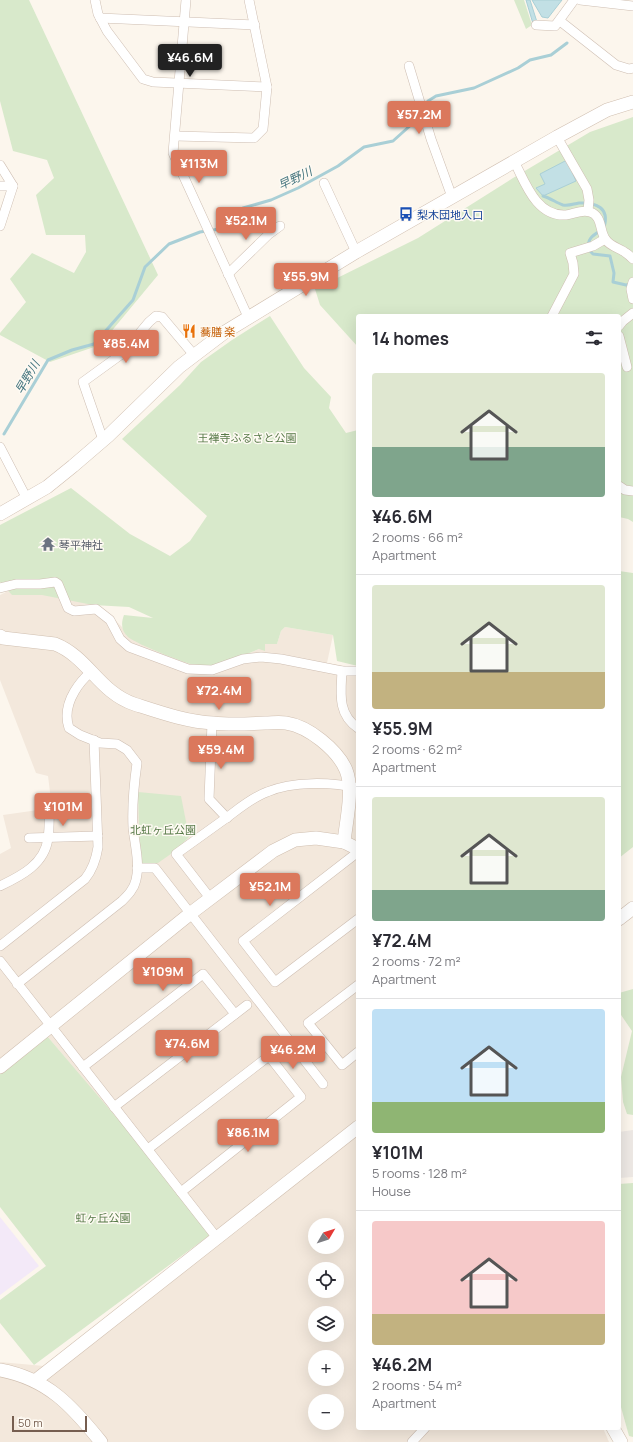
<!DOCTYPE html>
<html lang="en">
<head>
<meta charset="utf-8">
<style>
	:root { --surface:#fff; --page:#f2f2f3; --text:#2b2b33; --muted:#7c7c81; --line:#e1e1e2; --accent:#db785c }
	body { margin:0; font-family:Manrope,"Noto Sans JP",sans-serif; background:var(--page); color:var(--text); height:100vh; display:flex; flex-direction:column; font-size:15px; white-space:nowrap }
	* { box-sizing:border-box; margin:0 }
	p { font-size:13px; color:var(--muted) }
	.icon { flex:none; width:22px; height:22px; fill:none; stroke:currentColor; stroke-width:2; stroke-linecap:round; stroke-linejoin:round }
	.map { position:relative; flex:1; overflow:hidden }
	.side { position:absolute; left:356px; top:314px; width:265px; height:1116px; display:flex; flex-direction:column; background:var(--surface); border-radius:4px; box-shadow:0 4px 16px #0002 }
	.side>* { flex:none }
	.needle { width:26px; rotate:51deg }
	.buttons { position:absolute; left:308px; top:1218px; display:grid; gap:8px }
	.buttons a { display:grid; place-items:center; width:36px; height:36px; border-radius:50%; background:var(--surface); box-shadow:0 4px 16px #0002; font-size:20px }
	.scale { position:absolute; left:12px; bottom:10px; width:75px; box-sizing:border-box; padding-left:4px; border:2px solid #765e50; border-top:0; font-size:11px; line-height:14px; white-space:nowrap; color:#765e50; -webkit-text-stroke:3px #fefaf3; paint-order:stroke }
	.price { position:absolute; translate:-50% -34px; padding:0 9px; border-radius:4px; background:var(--accent); color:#fff; font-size:13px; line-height:26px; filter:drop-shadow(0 1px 2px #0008) }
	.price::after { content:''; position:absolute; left:50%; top:24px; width:12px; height:9px; margin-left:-6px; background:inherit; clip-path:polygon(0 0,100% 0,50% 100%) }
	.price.on { background:#222; color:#fff }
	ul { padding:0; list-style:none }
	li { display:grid; align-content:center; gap:8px; height:212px; padding:0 16px }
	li+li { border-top:1px solid var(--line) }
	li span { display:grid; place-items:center; height:124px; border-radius:4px; color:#555 }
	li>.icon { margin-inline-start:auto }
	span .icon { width:72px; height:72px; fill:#fffc; stroke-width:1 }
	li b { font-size:17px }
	h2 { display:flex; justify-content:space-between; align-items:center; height:48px; padding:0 16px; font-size:17px }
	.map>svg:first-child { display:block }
	.residential { fill:#f3e8dc; fill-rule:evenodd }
	.industrial { fill:#eee9e5 }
	.education { fill:#f3e9f8 }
	.green { fill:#d8e9cb }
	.water { fill:#c2e0e5; stroke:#a9cfd6 }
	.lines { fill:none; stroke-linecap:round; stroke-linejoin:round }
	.stream { stroke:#a9cfd6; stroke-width:3 }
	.street-casing { stroke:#cebeb2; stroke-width:10 }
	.secondary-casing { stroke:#d0bfb0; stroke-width:14 }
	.street { stroke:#fff; stroke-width:9 }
	.secondary { stroke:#fff; stroke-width:13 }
	.labels { text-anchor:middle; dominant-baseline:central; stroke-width:3; stroke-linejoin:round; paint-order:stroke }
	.transit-label { font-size:11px; fill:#164399; stroke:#fefaf3; text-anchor:start }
	.food-label { font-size:11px; fill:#c56008; stroke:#fefaf3; text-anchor:start }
	.park-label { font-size:11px; fill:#587a49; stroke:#fefaf3 }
	.worship-label { font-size:11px; fill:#5b616d; stroke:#fefaf3; text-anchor:start }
	.water-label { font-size:12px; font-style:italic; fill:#477780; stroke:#fefaf3 }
</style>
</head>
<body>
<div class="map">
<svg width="633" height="1442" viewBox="0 0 633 1442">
	<rect width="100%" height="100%" fill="#fcf6ed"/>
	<path class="residential" d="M64 581 106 611 122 627 127 636 219 665 259 649 265 644H277L281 631 285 627 333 635 327 663 358 668V1428H603L609 1442H0V1362L44 1366 217 1238 47 1036 0 1074V854L11 848 3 815 52 808 48 776 36 773 0 680V595L12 589ZM315 1225H337V1247H315ZM315 1269H337V1291H315ZM315 1313H337V1335H315ZM315 1357H337V1379H315ZM315 1401H337V1423H315Z"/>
	<path class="industrial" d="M633 1130V1177L619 1178V1132Z"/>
	<path class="education" d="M0 1217 39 1266 0 1295Z"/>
	<g class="green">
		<path d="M0 0H29L158 275 100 345 50 362 0 335V333L26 302 10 279 32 253 74 273 86 252 85 235H46L36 195 54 178 47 160 13 151 0 101Z"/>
		<path d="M514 0H524L532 25 526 29Z"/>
		<path d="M633 117V522L628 519 619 517V316H358V347L320 305 315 289 418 238 513 178 590 132Z"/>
		<path d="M270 316 304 368 331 397 329 408 346 433 358 430V666L337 661 333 635 285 627 281 631 277 644H265V651L259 649C241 656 221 667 203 667 193 667 136 644 128 637 121 631 121 623 124 615L153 618 129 607 93 605 42 595H12L0 582V525L71 488 130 534 170 556 190 541 207 516 122 439 180 385 201 362 232 340Z"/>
		<path d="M619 571 633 573V847L619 858Z"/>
		<path d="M138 792 181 796 189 837 175 851 158 863 140 864Z"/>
		<path d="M633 989V1115L627 1114 623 1102 621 1077 632 1031 619 1012V993Z"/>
		<path d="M47 1036 214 1232 34 1365 0 1323V1300L46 1266 0 1207V1074Z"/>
		<path d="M633 1183V1437L629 1436 619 1400V1184Z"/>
	</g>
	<g class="water">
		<path d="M526 0H530L537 22 534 27Z"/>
		<path d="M532 0H562L548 18 542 17Z"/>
		<path d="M567 160 576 181 543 196 536 188 545 184 540 174Z"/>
	</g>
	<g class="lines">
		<g class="stream">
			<path d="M425 110 428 101 436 96 474 88 518 68 530 60 551 55 567 43"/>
			<path d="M543 196C550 198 557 203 563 205 569 206 573 204 579 203 596 202 610 208 604 227"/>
			<path d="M600 231C592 236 588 238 588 249L593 254 610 256 614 273 613 282 626 285 631 284"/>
			<path d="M4 434 48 360 72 350 94 344 133 300 145 267 169 244 200 232 226 228 243 208 271 200 298 188 338 166 364 147 393 141 422 115"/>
		</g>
		<defs>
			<g id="street">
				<path d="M95 0 98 14 107 31 143 79 153 82 267 87"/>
				<path d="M186 0 173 153 248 317"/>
				<path d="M580 0 633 6"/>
				<path d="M100 18 255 25"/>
				<path d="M560 21 616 65 629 69 633 68"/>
				<path d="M536 25 555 26 574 0"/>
				<path d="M409 66 431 139 452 197"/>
				<path d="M175 136 254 138 263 129 267 87 249 0"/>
				<path d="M557 137 587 189 589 200 588 211"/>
				<path d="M514 161C525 182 536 217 566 215 574 214 582 209 590 212 603 216 599 232 606 240 611 247 620 248 626 253 629 255 631 257 633 259"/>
				<path d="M0 165 13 186 0 226"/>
				<path d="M324 183 356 252"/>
				<path d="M0 186H13"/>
				<path d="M228 274 269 234 280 226"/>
				<path d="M633 282 631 289 633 299"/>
				<path d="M552 316 574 274 573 263 570 253 593 246 605 239"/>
				<path d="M619 326 623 321 633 313"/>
				<path d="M619 336 627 367"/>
				<path d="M103 440 83 382 123 353 149 322 156 316 162 317 194 355"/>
				<path d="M0 447 27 499"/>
				<path d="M619 486 625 490 633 491"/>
				<path d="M0 588 16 584H40L55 582 58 584 68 608 74 611 96 609 110 620 120 639 129 647 188 669 212 670 243 659 261 657 281 659 342 671H358"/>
				<path d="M342 671C341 692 337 714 358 728"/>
				<path d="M212 723 209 799 227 818"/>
				<path d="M29 838 98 836"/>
				<path d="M358 852 243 941 275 982 358 919"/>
				<path d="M137 868H155L323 1084"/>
				<path d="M0 886C21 876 45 864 48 838 50 826 49 813 49 800"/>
				<path d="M210 898 176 854C194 841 211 829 229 816 241 807 253 797 267 792 293 781 331 782 358 788"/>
				<path d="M0 946 85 879C93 869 96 860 98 847L94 740"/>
				<path d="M0 961 217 1238"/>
				<path d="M17 984 122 901C128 895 134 889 136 880 140 864 135 845 133 828 132 807 134 784 137 763L127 750 117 744 100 743 80 735 69 728C68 725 67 720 67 716 67 699 79 682 91 672"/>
				<path d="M358 985 308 1023 342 1065 358 1052"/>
				<path d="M83 1067 203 974 235 1014"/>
				<path d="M114 1107 247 1005"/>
				<path d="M148 1149 269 1056 301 1097 181 1192"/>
				<path d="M412 1442 425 1428"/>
			</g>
			<g id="secondary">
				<path d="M0 514 47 487 73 466 108 436 179 367 225 332 356 252 557 137 607 110 633 102"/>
				<path d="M0 636 3 638 55 644C88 657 99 692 134 704 159 712 187 722 213 723 230 725 248 724 265 723 272 723 279 722 286 723 299 725 311 732 321 740 331 748 341 758 346 770 354 790 346 821 344 842L358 849"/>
				<path d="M619 919 633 908"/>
				<path d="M0 1067 191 913 273 851 295 840 316 838 344 842"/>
				<path d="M0 1370C48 1379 72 1406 101 1442"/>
				<path d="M35 1381 358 1127"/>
				<path d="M613 1428 621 1442"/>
			</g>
		</defs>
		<use href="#street" class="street-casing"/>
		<use href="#secondary" class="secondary-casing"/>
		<use href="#street" class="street"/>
		<use href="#secondary" class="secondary"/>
	</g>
	<defs>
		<symbol id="bus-bare" viewBox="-9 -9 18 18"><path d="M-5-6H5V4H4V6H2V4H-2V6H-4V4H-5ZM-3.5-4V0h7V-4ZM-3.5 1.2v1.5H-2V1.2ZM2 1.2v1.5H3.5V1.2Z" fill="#1a4fb4" stroke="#fefaf3" stroke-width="2.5" paint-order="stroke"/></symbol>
		<symbol id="restaurant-bare" viewBox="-9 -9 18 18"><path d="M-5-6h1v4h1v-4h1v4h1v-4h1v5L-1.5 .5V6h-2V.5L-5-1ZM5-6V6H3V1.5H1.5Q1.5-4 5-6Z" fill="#e8710a" stroke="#fefaf3" stroke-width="2.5" paint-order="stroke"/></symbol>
		<symbol id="temple-bare" viewBox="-9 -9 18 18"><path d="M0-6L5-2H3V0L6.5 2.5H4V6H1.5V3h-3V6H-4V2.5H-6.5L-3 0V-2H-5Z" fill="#6b7280" stroke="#fefaf3" stroke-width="2.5" paint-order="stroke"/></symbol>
	</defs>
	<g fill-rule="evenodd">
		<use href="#bus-bare" x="396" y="204" width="20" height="20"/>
		<use href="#restaurant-bare" x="179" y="321" width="20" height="20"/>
		<use href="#temple-bare" x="38" y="534" width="20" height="20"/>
	</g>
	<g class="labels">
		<g class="transit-label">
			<text x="417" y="214">梨木団地入口</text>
		</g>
		<g class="food-label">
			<text x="200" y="331">蕎膳 楽</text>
		</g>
		<g class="park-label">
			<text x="247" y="437">王禅寺ふるさと公園</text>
			<text x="163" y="829">北虹ヶ丘公園</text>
			<text x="103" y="1217">虹ヶ丘公園</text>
		</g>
		<g class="worship-label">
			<text x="59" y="544">琴平神社</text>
		</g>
		<g class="water-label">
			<text transform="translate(295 178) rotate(-26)">早野川</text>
			<text transform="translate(27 377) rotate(-60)">早野川</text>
		</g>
	</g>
</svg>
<div class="buttons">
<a><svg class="needle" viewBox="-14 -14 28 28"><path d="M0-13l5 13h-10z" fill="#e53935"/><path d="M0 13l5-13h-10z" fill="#7c7c81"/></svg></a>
<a><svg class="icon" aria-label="locate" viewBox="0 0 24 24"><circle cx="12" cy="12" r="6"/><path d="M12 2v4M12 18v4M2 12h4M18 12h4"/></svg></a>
<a><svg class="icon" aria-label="layers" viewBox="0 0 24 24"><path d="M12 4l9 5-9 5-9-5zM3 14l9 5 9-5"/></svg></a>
<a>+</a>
<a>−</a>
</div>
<div class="scale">50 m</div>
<b class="price on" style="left:190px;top:78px">¥46.6M</b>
<b class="price" style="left:419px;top:135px">¥57.2M</b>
<b class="price" style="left:199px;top:184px">¥113M</b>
<b class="price" style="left:246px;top:241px">¥52.1M</b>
<b class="price" style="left:306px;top:297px">¥55.9M</b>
<b class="price" style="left:126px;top:364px">¥85.4M</b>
<b class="price" style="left:219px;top:711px">¥72.4M</b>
<b class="price" style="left:221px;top:770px">¥59.4M</b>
<b class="price" style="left:63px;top:827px">¥101M</b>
<b class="price" style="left:270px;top:907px">¥52.1M</b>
<b class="price" style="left:163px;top:992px">¥109M</b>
<b class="price" style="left:187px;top:1064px">¥74.6M</b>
<b class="price" style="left:293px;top:1070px">¥46.2M</b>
<b class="price" style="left:248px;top:1153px">¥86.1M</b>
<section class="side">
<h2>14 homes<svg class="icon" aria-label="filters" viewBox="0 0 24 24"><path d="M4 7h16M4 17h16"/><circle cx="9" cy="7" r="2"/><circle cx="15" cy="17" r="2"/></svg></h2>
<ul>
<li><span style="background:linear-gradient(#dfe7d0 60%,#7fa58c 0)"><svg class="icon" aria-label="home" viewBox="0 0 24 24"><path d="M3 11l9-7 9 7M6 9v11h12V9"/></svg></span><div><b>¥46.6M</b><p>2 rooms · 66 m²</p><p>Apartment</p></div></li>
<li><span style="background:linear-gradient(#dfe7d0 70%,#c2b280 0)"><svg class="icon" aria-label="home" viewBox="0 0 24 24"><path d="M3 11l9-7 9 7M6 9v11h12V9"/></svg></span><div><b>¥55.9M</b><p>2 rooms · 62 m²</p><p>Apartment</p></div></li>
<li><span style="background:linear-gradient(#dfe7d0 75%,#7fa58c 0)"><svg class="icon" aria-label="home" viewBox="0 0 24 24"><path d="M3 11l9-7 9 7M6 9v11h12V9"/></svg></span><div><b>¥72.4M</b><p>2 rooms · 72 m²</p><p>Apartment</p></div></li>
<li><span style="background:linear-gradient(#bfe0f5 75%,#8fb573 0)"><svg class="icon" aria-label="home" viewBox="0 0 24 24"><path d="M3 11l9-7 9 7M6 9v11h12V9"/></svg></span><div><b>¥101M</b><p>5 rooms · 128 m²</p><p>House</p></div></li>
<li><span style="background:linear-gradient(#f6c9c9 75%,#c2b280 0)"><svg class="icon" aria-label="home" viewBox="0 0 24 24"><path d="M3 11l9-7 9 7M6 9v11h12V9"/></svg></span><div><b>¥46.2M</b><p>2 rooms · 54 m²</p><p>Apartment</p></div></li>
</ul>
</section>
</div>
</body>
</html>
